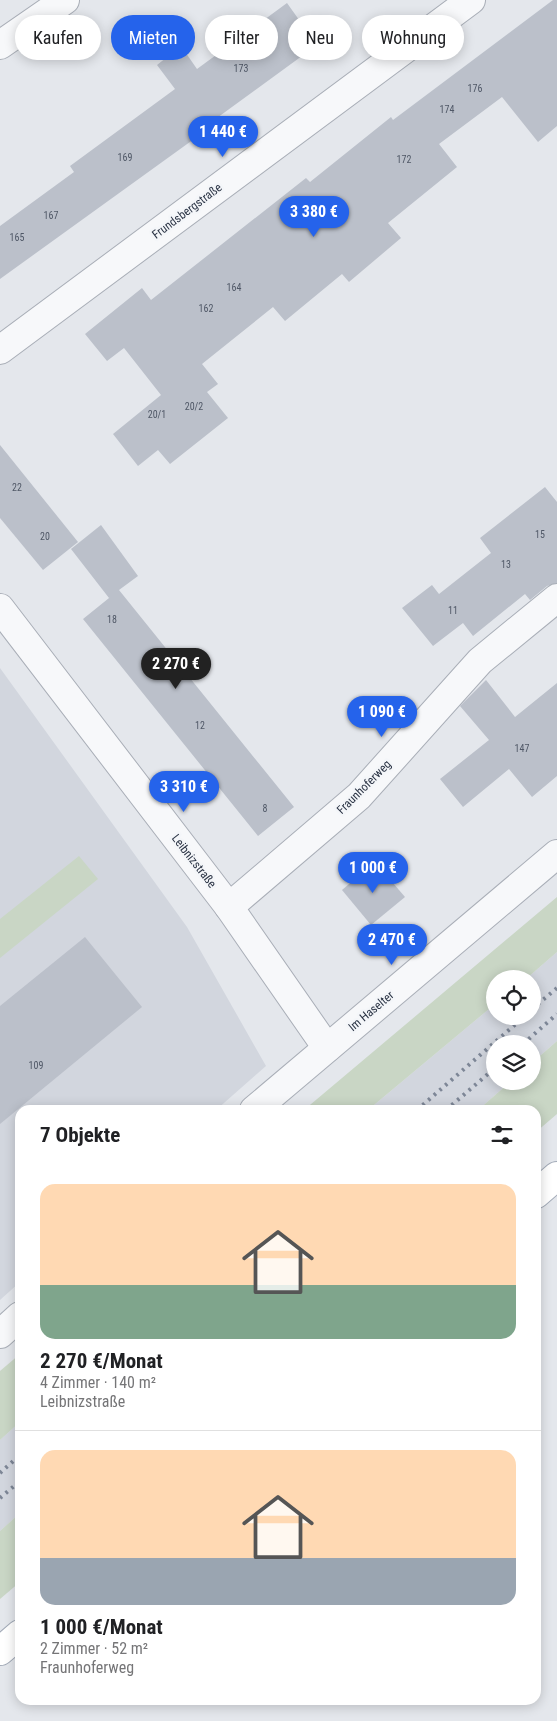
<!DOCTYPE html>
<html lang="de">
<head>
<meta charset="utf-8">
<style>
	:root { --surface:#fff; --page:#f6f6f6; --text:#202124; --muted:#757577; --line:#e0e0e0; --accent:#2563eb }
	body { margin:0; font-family:"Roboto Condensed",sans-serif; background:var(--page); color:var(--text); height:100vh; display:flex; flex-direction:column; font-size:19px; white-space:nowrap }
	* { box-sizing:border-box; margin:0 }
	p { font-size:16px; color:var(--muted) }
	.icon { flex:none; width:28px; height:28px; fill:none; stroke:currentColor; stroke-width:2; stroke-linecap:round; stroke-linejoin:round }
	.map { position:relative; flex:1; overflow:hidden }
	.sheet { position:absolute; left:15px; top:1105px; width:526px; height:600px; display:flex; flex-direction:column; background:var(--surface); border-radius:15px; box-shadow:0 2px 12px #0003 }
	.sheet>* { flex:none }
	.guide { position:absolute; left:15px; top:15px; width:528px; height:45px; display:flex; gap:10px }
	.buttons { position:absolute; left:486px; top:970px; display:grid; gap:10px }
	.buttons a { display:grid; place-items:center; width:55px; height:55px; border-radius:50%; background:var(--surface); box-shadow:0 2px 12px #0003; font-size:25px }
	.price { position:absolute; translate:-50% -42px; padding:0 11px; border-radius:18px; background:var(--accent); color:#fff; font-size:16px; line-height:32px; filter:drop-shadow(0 1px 2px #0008) }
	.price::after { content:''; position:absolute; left:50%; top:30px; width:15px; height:11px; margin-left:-8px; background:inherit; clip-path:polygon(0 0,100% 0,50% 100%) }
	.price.current { background:#222; color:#fff }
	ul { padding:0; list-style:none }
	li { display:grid; align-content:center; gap:10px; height:265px; padding:0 25px }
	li+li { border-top:1px solid var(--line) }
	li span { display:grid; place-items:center; height:155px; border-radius:15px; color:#555 }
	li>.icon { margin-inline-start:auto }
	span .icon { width:90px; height:90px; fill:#fffc; stroke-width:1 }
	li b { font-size:21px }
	h2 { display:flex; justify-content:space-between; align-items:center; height:60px; padding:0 25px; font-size:21px }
	.chip { padding:0 18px; border-radius:22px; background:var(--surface); box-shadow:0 2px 12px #0003; font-size:18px; line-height:45px }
	.chip.current { background:var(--accent); color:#fff }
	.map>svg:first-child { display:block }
	.built { fill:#d2d6de }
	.green { fill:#c9d6c5 }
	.building { fill:#bbc0ca }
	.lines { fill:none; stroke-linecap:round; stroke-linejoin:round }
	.street-casing { stroke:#a9aeb7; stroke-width:30 }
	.primary-casing { stroke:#a3abb8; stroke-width:30 }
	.street { stroke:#f7f8fa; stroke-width:28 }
	.primary { stroke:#fff; stroke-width:28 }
	.rail { stroke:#7d8696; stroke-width:4; stroke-dasharray:2.5 5; stroke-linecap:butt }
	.labels { text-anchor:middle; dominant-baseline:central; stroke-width:5; stroke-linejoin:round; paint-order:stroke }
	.number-label { font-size:10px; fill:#4f5766 }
	.street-label { font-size:12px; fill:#2b3445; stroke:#f4f6f9 }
</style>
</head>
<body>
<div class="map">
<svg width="557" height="1721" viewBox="0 0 557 1721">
	<rect width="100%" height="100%" fill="#e4e7ec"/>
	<g class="built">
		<path d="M0 668 187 927 266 1066 216 1110H20V1282L0 1300Z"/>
		<path d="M557 952V1041L533 1062 532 1044H495V1081H511L478 1110H368L495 1004V1016H532V979H526Z"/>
		<path d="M20 1422V1513L0 1531V1440Z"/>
	</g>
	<g class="green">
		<path d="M79 856 98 879 0 958V919Z"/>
		<path d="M557 897V952L526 979H495V1004L368 1110H304Z"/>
		<path d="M557 1041V1114L536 1132V1110H478L511 1081H532L533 1062Z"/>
		<path d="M20 1354V1422L0 1440V1371Z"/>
		<path d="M20 1513V1582L0 1599V1531Z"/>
	</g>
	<g class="building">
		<path d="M553 0H557V126L538 142 502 97 439 144 457 167 388 223 401 238 349 282 342 274 285 321 273 307 202 364 218 384 207 392 228 418 170 464 158 450 138 466 113 434 161 395 124 348 107 361 85 334 142 288 151 300 306 178 310 182 391 117 393 120Z"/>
		<path d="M287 3 317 45 199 131 201 134 0 279V226L74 172 70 166 175 89 157 65 181 46 197 69Z"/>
		<path d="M0 445 78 542 43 570 0 518Z"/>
		<path d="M545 487 557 502V583L547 586 530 600 525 594 473 636 463 623 433 646 402 608 432 585 439 594 491 553 480 538Z"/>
		<path d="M101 525 138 576 119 590 294 807 258 836 83 619 114 594 109 598 71 549Z"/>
		<path d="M486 680 515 717 557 683V776L532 797 509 769 463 807 440 779 489 740 460 706Z"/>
		<path d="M375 862 405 897 371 925 342 890Z"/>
		<path d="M85 937 142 1007 0 1124V1006Z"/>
	</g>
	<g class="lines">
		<defs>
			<g id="street">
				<path d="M0 45 65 0"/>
				<path d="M0 350 471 0"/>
				<path d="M0 608 229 907 327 1048"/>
				<path d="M229 907 359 796 480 661 557 598"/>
				<path d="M254 1110 557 854"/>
				<path d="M0 1334 20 1316"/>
			</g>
			<g id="primary">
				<path d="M536 1194 557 1176"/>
				<path d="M0 1651 20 1634"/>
			</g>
		</defs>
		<use href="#street" class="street-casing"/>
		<use href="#primary" class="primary-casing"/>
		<use href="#street" class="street"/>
		<use href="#primary" class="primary"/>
		<g class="rail">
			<path d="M532 1009 557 988"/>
			<path d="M523 1044 557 1014"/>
			<path d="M417 1110 525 1016"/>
			<path d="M446 1110 495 1068"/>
			<path d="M0 1473 20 1455"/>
			<path d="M0 1498 20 1481"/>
		</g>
	</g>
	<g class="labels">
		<g class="number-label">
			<text x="241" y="68">173</text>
			<text x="475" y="88">176</text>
			<text x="447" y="109">174</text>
			<text x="125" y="157">169</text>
			<text x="404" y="159">172</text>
			<text x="51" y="215">167</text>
			<text x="17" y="237">165</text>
			<text x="234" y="287">164</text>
			<text x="206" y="308">162</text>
			<text x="194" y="406">20/2</text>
			<text x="157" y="414">20/1</text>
			<text x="17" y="487">22</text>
			<text x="540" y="534">15</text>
			<text x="45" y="536">20</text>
			<text x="506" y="564">13</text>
			<text x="453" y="610">11</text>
			<text x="112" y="619">18</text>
			<text x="200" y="725">12</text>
			<text x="522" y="748">147</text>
			<text x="265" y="808">8</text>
			<text x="36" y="1065">109</text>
		</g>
		<g class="street-label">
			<text transform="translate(187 211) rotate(-37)">Frundsbergstraße</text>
			<text transform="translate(364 787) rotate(-45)">Fraunhoferweg</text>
			<text transform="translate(194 861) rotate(52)">Leibnizstraße</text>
			<text transform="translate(371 1011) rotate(-40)">Im Haselter</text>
		</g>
	</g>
</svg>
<div class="buttons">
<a><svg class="icon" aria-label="locate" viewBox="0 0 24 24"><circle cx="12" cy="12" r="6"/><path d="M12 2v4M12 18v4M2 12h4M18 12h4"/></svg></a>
<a><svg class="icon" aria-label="layers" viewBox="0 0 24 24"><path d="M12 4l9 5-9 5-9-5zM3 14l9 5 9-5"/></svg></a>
</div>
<b class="price" style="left:223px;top:158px">1 440 €</b>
<b class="price" style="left:314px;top:238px">3 380 €</b>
<b class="price current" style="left:176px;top:690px">2 270 €</b>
<b class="price" style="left:382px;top:738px">1 090 €</b>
<b class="price" style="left:184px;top:813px">3 310 €</b>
<b class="price" style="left:373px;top:894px">1 000 €</b>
<b class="price" style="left:392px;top:966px">2 470 €</b>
<div class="guide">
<a class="chip">Kaufen</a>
<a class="chip current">Mieten</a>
<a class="chip">Filter</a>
<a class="chip">Neu</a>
<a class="chip">Wohnung</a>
</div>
<section class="sheet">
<h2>7 Objekte<svg class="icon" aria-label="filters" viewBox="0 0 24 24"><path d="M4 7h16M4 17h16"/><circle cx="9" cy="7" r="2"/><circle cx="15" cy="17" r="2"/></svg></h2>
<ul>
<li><span style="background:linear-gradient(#ffd9b3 65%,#7fa58c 0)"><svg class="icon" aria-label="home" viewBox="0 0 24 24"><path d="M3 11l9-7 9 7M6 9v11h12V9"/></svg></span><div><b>2 270 €/Monat</b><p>4 Zimmer · 140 m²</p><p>Leibnizstraße</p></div></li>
<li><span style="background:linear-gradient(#ffd9b3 70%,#9aa5b1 0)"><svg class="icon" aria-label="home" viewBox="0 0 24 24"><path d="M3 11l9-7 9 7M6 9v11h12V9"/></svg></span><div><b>1 000 €/Monat</b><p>2 Zimmer · 52 m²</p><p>Fraunhoferweg</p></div></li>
</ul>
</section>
</div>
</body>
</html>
